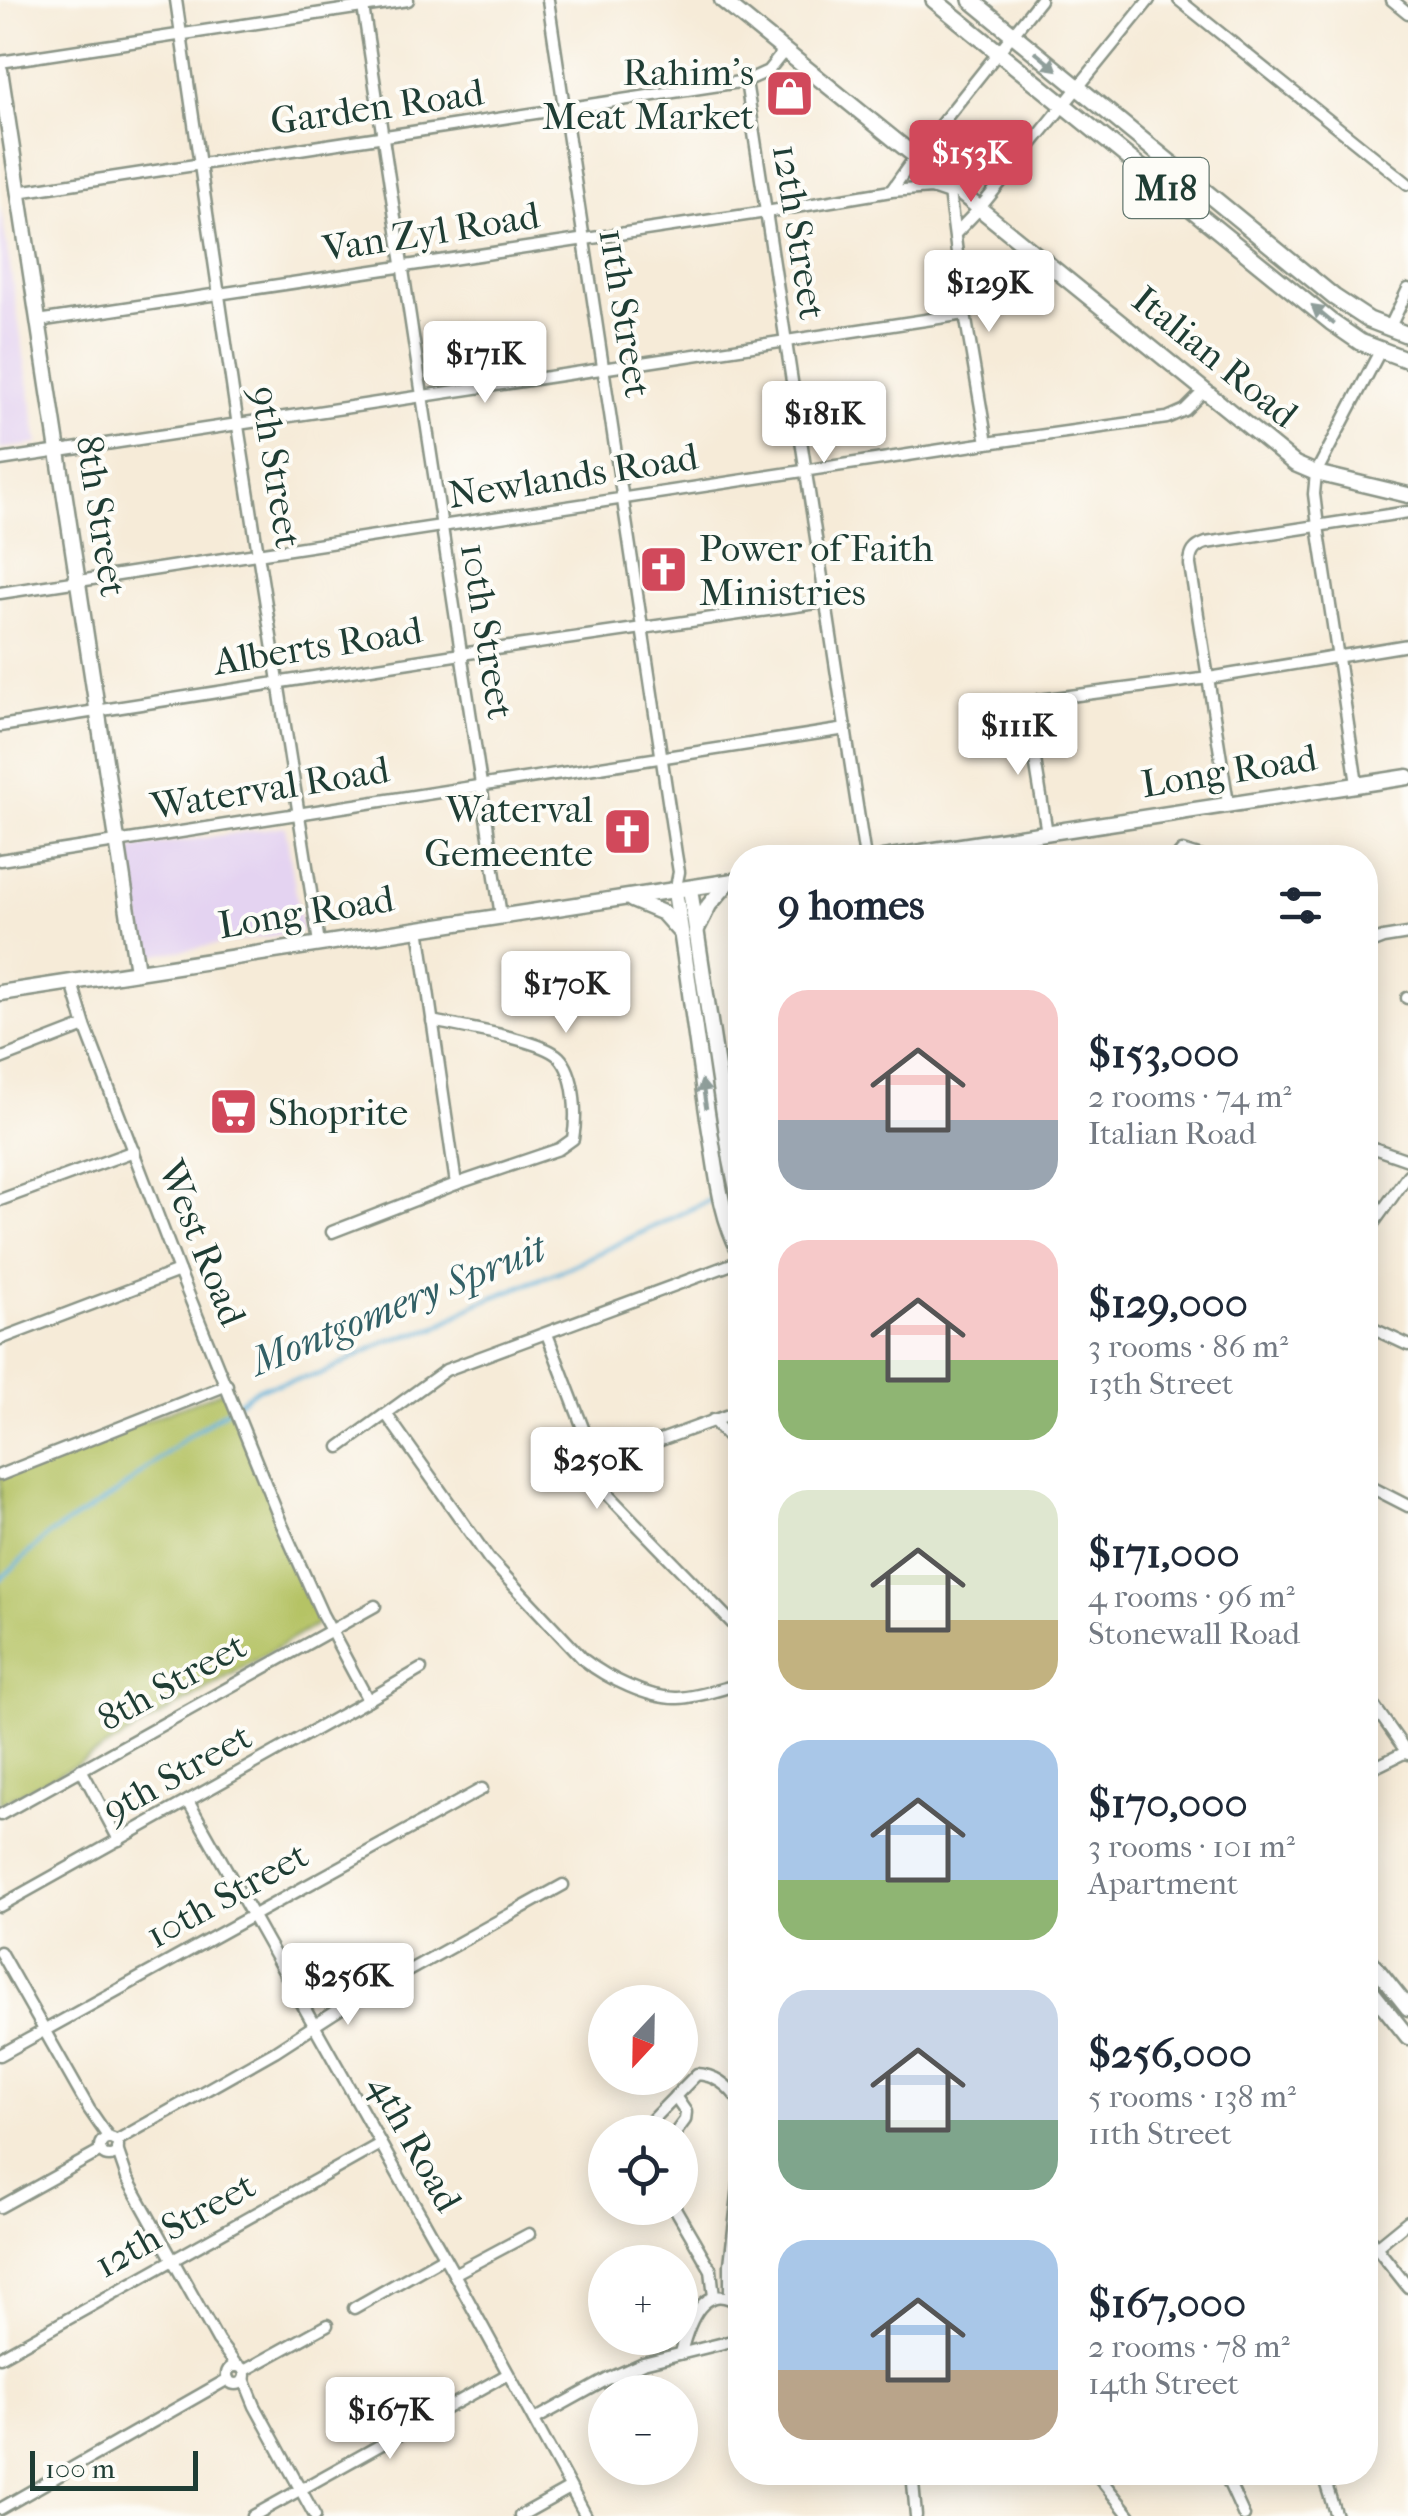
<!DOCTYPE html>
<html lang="en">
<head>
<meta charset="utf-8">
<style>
	:root { --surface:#fff; --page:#f2f2f3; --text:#1f2937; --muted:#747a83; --accent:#d1495b }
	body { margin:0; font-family:"IM FELL French Canon",serif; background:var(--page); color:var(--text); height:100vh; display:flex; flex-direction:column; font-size:38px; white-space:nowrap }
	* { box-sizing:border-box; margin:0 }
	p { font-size:32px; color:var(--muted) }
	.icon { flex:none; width:55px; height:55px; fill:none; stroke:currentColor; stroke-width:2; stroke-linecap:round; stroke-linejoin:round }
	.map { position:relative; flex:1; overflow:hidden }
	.details { position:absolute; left:728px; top:845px; width:650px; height:1640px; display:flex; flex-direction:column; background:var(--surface); border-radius:40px; box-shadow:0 5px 25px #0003 }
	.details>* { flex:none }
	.needle { width:65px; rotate:202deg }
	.tools { position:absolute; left:588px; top:1985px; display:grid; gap:20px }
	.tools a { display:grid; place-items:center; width:110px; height:110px; border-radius:50%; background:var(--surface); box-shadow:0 5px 25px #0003; font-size:50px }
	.scale { position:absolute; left:30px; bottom:25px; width:168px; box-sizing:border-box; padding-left:10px; border:5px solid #1f3d34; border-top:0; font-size:28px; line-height:35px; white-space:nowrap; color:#1f3d34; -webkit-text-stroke:8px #fdfcf7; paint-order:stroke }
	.price { position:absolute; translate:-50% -85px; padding:0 22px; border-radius:10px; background:#fff; color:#222; font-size:32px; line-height:65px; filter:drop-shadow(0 2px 5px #0008) }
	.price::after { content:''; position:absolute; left:50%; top:60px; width:30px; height:22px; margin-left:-15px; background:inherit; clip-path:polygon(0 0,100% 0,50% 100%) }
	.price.on { background:var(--accent); color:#fff }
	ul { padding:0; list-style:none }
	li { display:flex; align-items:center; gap:30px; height:250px; padding:0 50px }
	li span { display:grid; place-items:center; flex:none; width:280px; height:200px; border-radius:30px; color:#555 }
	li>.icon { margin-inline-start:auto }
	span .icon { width:120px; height:120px; fill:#fffc; stroke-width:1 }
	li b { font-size:42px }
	h2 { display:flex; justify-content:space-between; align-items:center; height:120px; padding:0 50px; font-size:42px }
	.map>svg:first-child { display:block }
	.built { fill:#e4d3f1 }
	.green { fill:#b5c365; stroke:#6a804c; stroke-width:2.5 }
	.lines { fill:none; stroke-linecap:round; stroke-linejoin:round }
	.stream { stroke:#5db0d9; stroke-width:4 }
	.street-casing { stroke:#8a9486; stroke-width:15 }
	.secondary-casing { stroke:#8a9486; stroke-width:19 }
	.primary-casing { stroke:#8a9486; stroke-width:20 }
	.street { stroke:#fff; stroke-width:10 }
	.secondary { stroke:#fff; stroke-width:14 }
	.primary { stroke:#fff; stroke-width:15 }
	.oneway { fill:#8f9e9a }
	.labels { text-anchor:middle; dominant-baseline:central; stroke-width:8; stroke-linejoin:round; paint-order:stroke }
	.shield { fill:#fdfcf7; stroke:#62766e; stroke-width:2.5 }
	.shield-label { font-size:35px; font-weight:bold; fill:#1f3d34 }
	.poi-label { font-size:38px; fill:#1f3d34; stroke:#fdfcf7; text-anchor:end }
	.street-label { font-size:38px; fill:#1f3d34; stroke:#fdfcf7 }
	.water-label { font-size:40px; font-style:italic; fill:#326066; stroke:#fdfcf7 }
</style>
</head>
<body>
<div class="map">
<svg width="1408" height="2516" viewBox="0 0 1408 2516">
	<rect width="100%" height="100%" fill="#fdfcf7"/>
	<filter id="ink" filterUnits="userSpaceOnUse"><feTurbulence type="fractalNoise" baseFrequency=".01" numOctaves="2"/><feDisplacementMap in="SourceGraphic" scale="20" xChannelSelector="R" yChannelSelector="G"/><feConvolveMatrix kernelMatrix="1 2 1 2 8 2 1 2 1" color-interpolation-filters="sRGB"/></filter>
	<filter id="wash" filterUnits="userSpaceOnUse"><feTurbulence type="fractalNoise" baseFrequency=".0048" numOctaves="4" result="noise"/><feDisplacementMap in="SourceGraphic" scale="40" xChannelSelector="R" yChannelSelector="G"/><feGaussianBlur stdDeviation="2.25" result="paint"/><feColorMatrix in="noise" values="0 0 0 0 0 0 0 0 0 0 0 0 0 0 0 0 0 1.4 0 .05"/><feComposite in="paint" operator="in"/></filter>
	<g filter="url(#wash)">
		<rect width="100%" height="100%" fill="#f6ebd8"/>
		<g class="built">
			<path d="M0 204 38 444 0 449Z"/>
			<path d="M285 826 302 931 153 955 144 947 130 853 134 848Z"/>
		</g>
		<path class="green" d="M226 1389 321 1622 78 1764 0 1804V1477Z"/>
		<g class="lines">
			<path class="stream" d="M0 1580 47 1536 117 1493 184 1439 259 1388 322 1374 387 1341 436 1328 476 1304 565 1269 716 1197"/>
		</g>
	</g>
	<g filter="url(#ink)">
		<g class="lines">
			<defs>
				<g id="street">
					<path d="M176 0 238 426 319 943"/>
					<path d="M362 0 501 916"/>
					<path d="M548 0 676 854 679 872 675 892"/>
					<path d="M1179 0 1408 184"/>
					<path d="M1392 0 1408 13"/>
					<path d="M0 62 408 0"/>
					<path d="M746 81 865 858"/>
					<path d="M891 191 915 157 1040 0"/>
					<path d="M18 192 746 81 768 71 785 50"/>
					<path d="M949 192 965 314 987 443"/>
					<path d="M956 233 979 209 1149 0"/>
					<path d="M38 321 766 212 891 191 931 188 949 194"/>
					<path d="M1389 329 1408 289"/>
					<path d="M0 460 965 314"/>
					<path d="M0 593 987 443 1167 418 1185 410 1205 390"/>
					<path d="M0 726 461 654 824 602"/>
					<path d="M1357 784 1318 526 1314 494 1316 473 1380 351"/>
					<path d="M1228 803 1190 565C1190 553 1194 547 1206 543L1408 512"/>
					<path d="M1047 833 1028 717 1030 708 1039 700 1209 678 1408 645"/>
					<path d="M1176 858 1182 851 1205 858"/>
					<path d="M0 860 846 729"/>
					<path d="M419 928 456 1184"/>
					<path d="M1365 945 1383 938 1408 934"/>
					<path d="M1407 998H1408"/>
					<path d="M0 1059 85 1026"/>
					<path d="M1365 1145 1408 1160"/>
					<path d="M0 1200 134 1151"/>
					<path d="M332 1232 456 1184 559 1149 573 1139C577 1117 576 1074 559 1057 541 1039 459 1027 432 1021"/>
					<path d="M1365 1235 1408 1175"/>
					<path d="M1365 1325 1408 1345"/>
					<path d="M547 1334 609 1496 740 1631"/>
					<path d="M0 1339 179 1271"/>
					<path d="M386 1414 489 1559 584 1660C607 1678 649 1699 678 1698 699 1697 720 1689 740 1684"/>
					<path d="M713 1420 740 1451"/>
					<path d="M340 1447 446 1370 740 1261"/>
					<path d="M595 1464 740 1411"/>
					<path d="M0 1475 227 1385"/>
					<path d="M1365 1484 1408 1506"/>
					<path d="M1365 1693 1408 1754"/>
					<path d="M368 1700 421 1669"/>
					<path d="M81 1769 119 1840"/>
					<path d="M1365 1772 1408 1751"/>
					<path d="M188 1801 454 2274 586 2516"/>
					<path d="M0 1815 375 1606"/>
					<path d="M0 1906 368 1700 322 1614 282 1525 179 1271 85 1026 72 983"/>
					<path d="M0 1952 89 2109 109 2138"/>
					<path d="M0 2055 482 1789"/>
					<path d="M675 2096 686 2112 685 2120 676 2132"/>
					<path d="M640 2132 697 2074C716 2075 730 2087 740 2102"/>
					<circle cx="109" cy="2147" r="9"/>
					<path d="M116 2141 275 2051 343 2007 563 1885"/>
					<path d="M117 2149 127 2178 218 2341 237 2366"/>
					<path d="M0 2207 101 2151"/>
					<path d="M675 2208 711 2270 714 2297"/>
					<path d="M1365 2233 1408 2287"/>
					<path d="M1365 2256 1408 2221"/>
					<path d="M454 2274 529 2234"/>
					<path d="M730 2298V2264L740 2177"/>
					<path d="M354 2308 444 2257"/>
					<path d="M681 2353C688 2325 704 2277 740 2305"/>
					<path d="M0 2357 380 2144"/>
					<circle cx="236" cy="2375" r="9"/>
					<path d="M244 2371 327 2325"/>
					<path d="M244 2379 255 2406 315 2516"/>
					<path d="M534 2420 608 2379 643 2363 740 2339"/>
					<path d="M912 2472 916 2516"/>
					<path d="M1095 2472 1130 2516"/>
					<path d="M1224 2472 1244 2516"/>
					<path d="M1322 2472 1336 2516"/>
					<path d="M0 2509 228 2379"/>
					<path d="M253 2516 508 2374"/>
					<path d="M520 2516 570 2488"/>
				</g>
				<g id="secondary">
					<path d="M722 0 1295 464 1316 473 1408 495"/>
					<path d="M0 70 137 971"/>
					<path d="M883 858 1408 777"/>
					<path d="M690 889 731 1160 740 1203"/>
					<path d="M675 892C688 971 697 1051 710 1131 717 1172 720 1215 740 1252"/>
					<path d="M632 900 663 913 679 931"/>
					<path d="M696 931 709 905 728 883"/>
					<path d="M0 993 740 880"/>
					<path d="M1365 1954 1408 2008"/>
					<path d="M1365 1983 1408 2037"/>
				</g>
				<g id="primary">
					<path d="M934 0 1331 322 1360 342 1408 360"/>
					<path d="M971 0 1334 297 1369 320 1408 335"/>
				</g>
			</defs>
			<use href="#street" class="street-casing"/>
			<use href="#secondary" class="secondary-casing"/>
			<use href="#primary" class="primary-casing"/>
			<use href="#street" class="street"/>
			<use href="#secondary" class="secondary"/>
			<use href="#primary" class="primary"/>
		</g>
		<defs><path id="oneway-solid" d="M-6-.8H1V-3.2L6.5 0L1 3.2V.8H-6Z" transform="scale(2.5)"/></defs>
		<g class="oneway">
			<use href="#oneway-solid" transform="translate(1046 61) rotate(39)"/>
			<use href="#oneway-solid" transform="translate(1323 315) rotate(-141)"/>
			<use href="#oneway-solid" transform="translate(704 1094) rotate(-99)"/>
		</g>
	</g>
	<defs>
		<symbol id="shop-square" viewBox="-11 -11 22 22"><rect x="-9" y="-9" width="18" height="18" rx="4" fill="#d1495b" stroke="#fdfcf7"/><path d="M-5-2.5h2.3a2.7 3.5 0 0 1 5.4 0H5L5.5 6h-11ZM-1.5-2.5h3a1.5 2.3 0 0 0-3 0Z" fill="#fff"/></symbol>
		<symbol id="church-square" viewBox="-11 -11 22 22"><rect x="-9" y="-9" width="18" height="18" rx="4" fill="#d1495b" stroke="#fdfcf7"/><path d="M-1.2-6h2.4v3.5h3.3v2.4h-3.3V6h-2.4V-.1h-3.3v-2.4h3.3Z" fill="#fff"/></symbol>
		<symbol id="supermarket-square" viewBox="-11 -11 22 22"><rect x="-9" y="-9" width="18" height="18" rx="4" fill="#d1495b" stroke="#fdfcf7"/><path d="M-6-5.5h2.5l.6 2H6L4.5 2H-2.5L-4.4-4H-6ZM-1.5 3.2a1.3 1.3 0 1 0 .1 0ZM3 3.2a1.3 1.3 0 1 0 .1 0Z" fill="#fff"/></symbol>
	</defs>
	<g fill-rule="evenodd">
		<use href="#shop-square" x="762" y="66" width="55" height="55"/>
		<use href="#church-square" x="636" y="542" width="55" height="55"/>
		<use href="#church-square" x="600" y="804" width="55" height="55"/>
		<use href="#supermarket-square" x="206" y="1084" width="55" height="55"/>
	</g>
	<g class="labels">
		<rect class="shield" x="1123.5" y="158" width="85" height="60" rx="8"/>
		<g class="shield-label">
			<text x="1166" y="188">M18</text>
		</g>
		<g class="poi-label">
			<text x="754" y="72">Rahim's<tspan x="754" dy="44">Meat Market</tspan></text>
			<text x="699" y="548" text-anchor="start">Power of Faith<tspan x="699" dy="44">Ministries</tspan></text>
			<text x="593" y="809">Waterval<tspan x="593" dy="44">Gemeente</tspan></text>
			<text x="268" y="1112" text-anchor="start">Shoprite</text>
		</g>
		<g class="street-label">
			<text transform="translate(377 107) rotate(-8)">Garden Road</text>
			<text transform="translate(431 232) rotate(-9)">Van Zyl Road</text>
			<text transform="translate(799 232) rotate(81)">12th Street</text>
			<text transform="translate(625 313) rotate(81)">11th Street</text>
			<text transform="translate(1215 357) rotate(39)">Italian Road</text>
			<text transform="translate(276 467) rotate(81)">9th Street</text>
			<text transform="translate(573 476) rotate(-9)">Newlands Road</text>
			<text transform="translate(101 516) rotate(81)">8th Street</text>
			<text transform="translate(487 631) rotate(81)">10th Street</text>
			<text transform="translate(318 646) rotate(-9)">Alberts Road</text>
			<text transform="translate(1229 771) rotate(-9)">Long Road</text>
			<text transform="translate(270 788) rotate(-9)">Waterval Road</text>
			<text transform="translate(306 912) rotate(-9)">Long Road</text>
			<text transform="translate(202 1243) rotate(68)">West Road</text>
			<text transform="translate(172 1682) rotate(-29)">8th Street</text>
			<text transform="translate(177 1773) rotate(-29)">9th Street</text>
			<text transform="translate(227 1895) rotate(-29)">10th Street</text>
			<text transform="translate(415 2143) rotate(61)">4th Road</text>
			<text transform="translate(175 2225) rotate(-29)">12th Street</text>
		</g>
		<g class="water-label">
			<text transform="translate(398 1305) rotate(-22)">Montgomery Spruit</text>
		</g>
	</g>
</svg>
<div class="tools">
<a><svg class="needle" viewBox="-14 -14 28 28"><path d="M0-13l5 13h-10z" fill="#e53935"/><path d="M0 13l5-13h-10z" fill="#747a83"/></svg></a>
<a><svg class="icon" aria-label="locate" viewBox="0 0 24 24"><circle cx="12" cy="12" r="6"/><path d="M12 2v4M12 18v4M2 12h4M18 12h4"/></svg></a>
<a>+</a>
<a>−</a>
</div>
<div class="scale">100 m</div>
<b class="price on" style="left:971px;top:205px">$153K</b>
<b class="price" style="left:989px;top:335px">$129K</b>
<b class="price" style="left:485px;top:406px">$171K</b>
<b class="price" style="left:824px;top:466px">$181K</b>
<b class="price" style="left:1018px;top:778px">$111K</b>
<b class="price" style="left:566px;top:1036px">$170K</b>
<b class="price" style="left:597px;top:1512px">$250K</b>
<b class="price" style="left:348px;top:2028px">$256K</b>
<b class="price" style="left:390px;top:2462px">$167K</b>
<section class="details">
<h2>9 homes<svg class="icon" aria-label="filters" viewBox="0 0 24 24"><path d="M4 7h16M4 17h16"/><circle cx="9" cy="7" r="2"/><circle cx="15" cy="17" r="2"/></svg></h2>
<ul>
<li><span style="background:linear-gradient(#f6c9c9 65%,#9aa5b1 0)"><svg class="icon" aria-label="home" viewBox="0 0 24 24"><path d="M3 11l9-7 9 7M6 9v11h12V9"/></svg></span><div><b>$153,000</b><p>2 rooms · 74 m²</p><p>Italian Road</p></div></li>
<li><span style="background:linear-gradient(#f6c9c9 60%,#8fb573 0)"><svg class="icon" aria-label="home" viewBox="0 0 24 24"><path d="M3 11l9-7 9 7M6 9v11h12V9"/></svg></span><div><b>$129,000</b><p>3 rooms · 86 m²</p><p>13th Street</p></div></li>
<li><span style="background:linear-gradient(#dfe7d0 65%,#c2b280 0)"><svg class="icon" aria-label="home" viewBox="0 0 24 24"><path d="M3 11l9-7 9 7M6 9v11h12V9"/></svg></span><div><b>$171,000</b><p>4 rooms · 96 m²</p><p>Stonewall Road</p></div></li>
<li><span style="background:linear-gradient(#a9c7e8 70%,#8fb573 0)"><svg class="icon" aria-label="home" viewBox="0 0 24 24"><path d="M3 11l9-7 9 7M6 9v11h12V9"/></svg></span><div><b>$170,000</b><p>3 rooms · 101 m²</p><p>Apartment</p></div></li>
<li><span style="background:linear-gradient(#c9d6e8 65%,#7fa58c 0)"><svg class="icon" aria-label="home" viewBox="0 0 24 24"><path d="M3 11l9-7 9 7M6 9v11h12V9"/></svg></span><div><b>$256,000</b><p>5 rooms · 138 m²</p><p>11th Street</p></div></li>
<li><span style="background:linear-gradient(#a9c7e8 65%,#b9a48a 0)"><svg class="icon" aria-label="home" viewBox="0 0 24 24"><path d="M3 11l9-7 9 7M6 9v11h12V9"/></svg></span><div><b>$167,000</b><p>2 rooms · 78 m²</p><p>14th Street</p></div></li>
</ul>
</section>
</div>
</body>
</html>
